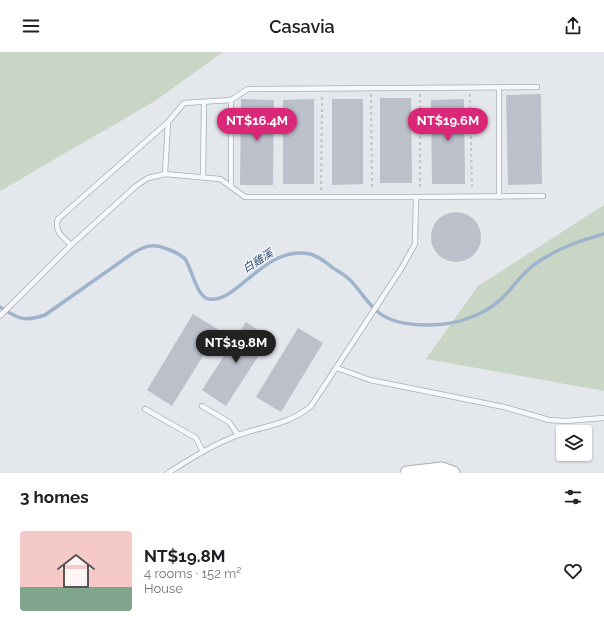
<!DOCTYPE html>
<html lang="en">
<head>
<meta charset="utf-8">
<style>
	:root { --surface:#fff; --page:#f2f2f2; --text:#202124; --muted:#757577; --line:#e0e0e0; --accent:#db2777 }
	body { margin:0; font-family:Raleway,"Noto Sans TC",sans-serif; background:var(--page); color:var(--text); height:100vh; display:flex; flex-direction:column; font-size:15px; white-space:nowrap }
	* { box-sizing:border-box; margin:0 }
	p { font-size:13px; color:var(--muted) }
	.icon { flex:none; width:22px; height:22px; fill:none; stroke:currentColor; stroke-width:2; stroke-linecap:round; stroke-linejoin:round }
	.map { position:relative; height:421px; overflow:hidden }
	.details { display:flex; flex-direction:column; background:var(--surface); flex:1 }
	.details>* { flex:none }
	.fabs { position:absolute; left:556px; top:373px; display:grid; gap:8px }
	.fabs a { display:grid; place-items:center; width:36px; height:36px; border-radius:4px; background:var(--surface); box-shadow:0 1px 3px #0004; font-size:20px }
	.price { position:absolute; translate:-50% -34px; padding:0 9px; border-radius:14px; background:var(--accent); color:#fff; font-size:13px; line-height:26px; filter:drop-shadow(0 1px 2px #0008) }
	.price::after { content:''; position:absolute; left:50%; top:24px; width:12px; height:9px; margin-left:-6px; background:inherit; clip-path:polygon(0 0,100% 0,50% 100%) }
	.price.active { background:#222; color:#fff }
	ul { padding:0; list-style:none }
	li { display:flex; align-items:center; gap:12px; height:100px; padding:0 20px }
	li+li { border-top:1px solid var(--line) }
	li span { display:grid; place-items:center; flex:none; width:112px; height:80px; border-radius:4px; color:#555 }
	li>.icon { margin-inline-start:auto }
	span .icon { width:48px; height:48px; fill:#fffc; stroke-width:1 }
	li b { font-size:17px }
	h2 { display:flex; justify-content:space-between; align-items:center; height:48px; padding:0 20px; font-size:17px }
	header { display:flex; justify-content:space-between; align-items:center; height:52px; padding:0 20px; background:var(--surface); font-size:18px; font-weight:600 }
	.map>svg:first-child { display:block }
	.green { fill:#c9d6c5 }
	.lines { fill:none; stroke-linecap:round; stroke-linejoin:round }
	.stream { stroke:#9fb4cc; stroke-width:3.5 }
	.building { fill:#bbc0ca }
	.lane-casing { stroke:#a9aeb7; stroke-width:6 }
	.secondary-casing { stroke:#a9aeb7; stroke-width:15 }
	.path { stroke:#c2c5cb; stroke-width:2; stroke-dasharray:3 3; stroke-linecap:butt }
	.lane { stroke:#f7f8fa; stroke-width:4.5 }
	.secondary { stroke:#fff; stroke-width:13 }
	.labels { text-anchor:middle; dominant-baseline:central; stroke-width:3; stroke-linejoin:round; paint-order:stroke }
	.water-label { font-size:11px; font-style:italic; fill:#34527a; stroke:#f4f6f9 }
</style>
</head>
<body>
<header><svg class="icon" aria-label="menu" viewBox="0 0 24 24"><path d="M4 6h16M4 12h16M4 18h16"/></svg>Casavia<svg class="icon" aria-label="share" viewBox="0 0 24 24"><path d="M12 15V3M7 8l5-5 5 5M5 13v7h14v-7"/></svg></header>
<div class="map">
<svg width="604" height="421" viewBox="0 0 604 421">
	<rect width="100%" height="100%" fill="#e4e7ec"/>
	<g class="green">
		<path d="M0 0H223L155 49 0 139Z"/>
		<path d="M604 153V339L426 307 478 234Z"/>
	</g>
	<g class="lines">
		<path class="stream" d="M0 255C18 267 24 270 45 263L133 201C145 194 153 191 167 197 173 199 180 202 185 207 192 217 197 246 209 247 237 252 265 192 310 202 318 204 326 210 333 216 338 219 343 222 348 226 359 236 366 250 378 260 395 274 424 274 445 272 467 269 491 259 506 242 516 232 523 220 535 212 556 197 579 189 604 182"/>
	</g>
	<g class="building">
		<path d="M541 42 542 132 508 133 506 43Z"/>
		<path d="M380 46H411L412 131H380Z"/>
		<path d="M241 47 274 48 273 133H240Z"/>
		<path d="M314 47V132H283V48Z"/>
		<path d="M332 47H363V132L332 133Z"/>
		<path d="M464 47 465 132H432L431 48Z"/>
		<circle cx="456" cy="185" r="25"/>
		<path d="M193 262 219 278 172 354 147 338Z"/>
		<path d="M246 270 270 286 226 354 202 338Z"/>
		<path d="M298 276 323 291 281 360 256 345Z"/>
	</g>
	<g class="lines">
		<defs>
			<g id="lane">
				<path d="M499 36V145"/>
				<path d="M165 122 168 70"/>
				<path d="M203 125 204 50"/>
				<path d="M231 134V48"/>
				<path d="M416 145 543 144"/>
				<path d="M71 193C62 184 54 179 58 167L168 70 184 51 231 48 248 37 537 35"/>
				<path d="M0 264 71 193 136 134 148 126 165 122 220 127 245 145H416L415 192 401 217 311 354C289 373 262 374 236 384 212 393 190 407 168 421"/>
				<path d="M337 316 370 328 504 355 549 368 566 369 604 366"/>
				<path d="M202 354 229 370 238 383"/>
				<path d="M145 357 196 386 203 400"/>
			</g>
			<path id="secondary" d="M407 421 442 417 453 421"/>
		</defs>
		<use href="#lane" class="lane-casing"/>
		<use href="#secondary" class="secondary-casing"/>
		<g class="path">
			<path d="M371 42 372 138"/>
			<path d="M420 42V138"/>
			<path d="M470 42 472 138"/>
			<path d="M321 138 322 44"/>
		</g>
		<use href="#lane" class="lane"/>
		<use href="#secondary" class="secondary"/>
	</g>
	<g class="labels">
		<g class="water-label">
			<text transform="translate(258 209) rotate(-32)">白雞溪</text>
		</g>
	</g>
</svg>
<div class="fabs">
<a><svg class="icon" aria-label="layers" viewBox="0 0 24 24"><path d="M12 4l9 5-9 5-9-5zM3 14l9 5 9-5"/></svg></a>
</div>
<b class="price" style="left:257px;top:90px">NT$16.4M</b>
<b class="price" style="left:448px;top:90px">NT$19.6M</b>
<b class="price active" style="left:236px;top:312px">NT$19.8M</b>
</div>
<section class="details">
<h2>3 homes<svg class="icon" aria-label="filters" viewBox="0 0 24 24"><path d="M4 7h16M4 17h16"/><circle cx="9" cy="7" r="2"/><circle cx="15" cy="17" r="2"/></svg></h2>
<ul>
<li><span style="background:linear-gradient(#f6c9c9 70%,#7fa58c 0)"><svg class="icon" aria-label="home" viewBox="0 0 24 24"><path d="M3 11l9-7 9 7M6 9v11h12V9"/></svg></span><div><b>NT$19.8M</b><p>4 rooms · 152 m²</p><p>House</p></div><svg class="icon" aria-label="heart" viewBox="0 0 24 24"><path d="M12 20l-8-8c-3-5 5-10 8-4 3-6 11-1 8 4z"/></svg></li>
</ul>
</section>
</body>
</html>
